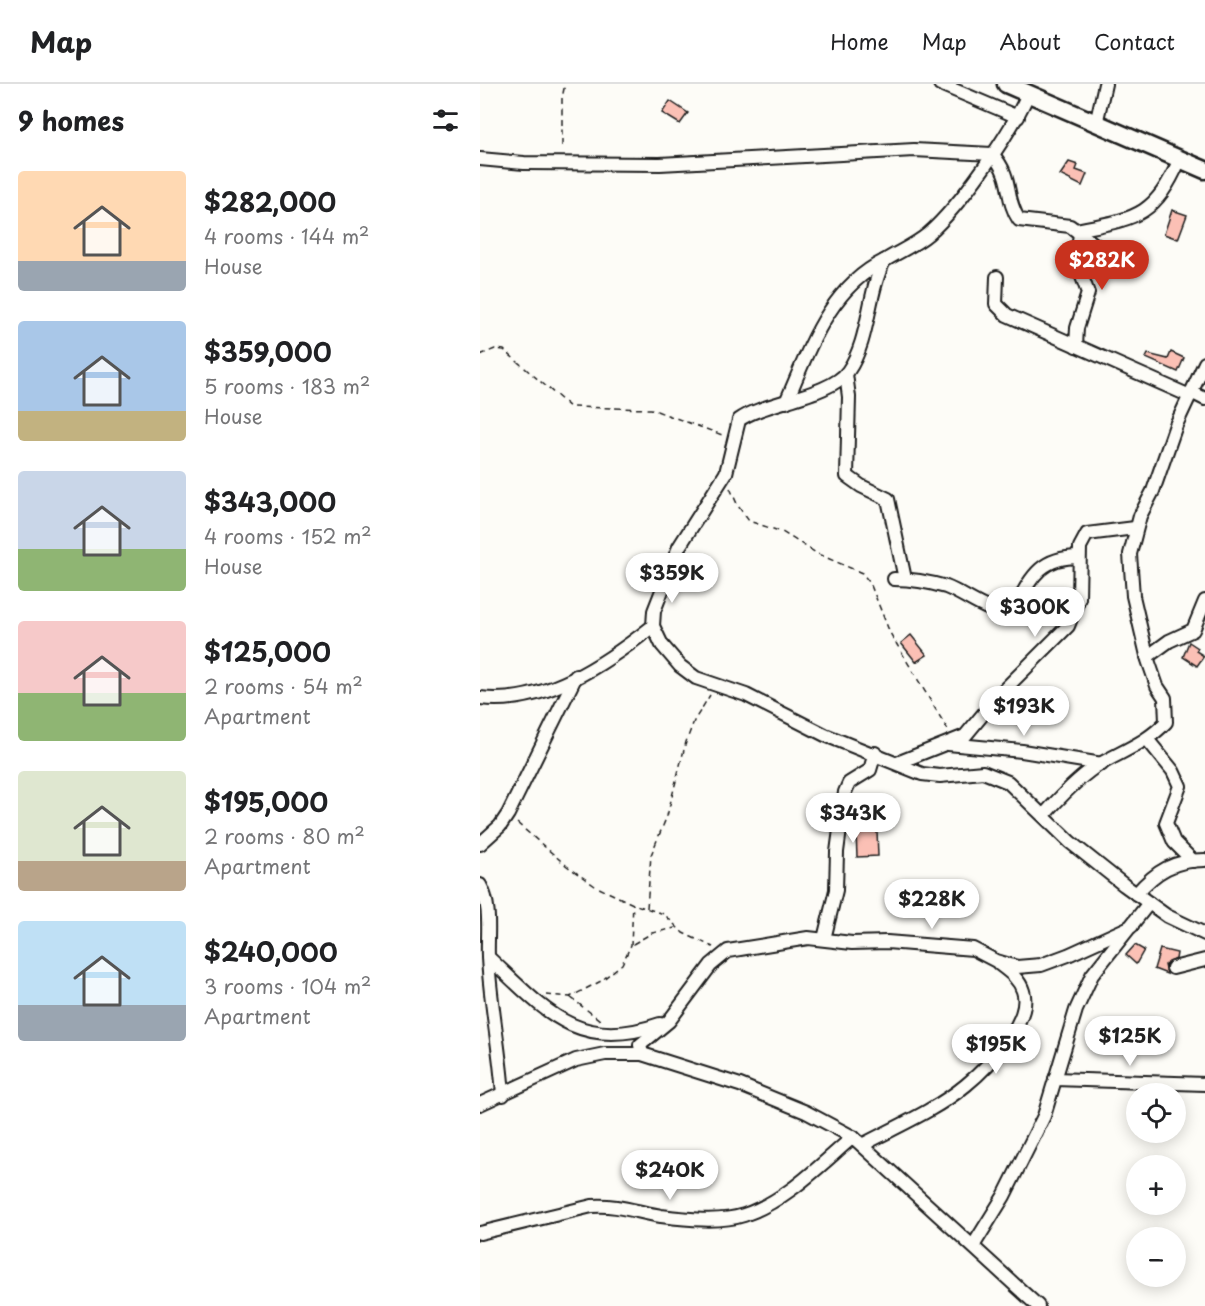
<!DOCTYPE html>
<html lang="en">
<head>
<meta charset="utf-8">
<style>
	:root { --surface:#fff; --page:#f6f6f6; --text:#202124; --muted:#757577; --line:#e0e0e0; --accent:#c8321e }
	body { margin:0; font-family:"Playpen Sans",sans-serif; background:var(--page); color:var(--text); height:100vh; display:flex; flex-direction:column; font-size:22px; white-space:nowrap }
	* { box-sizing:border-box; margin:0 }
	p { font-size:20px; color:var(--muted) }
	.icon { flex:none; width:33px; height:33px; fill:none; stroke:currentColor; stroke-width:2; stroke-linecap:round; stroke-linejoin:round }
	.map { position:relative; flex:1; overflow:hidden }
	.details { display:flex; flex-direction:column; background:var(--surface); width:480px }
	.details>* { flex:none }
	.buttons { position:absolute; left:646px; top:999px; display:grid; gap:12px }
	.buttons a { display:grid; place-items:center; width:60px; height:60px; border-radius:50%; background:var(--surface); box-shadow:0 3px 15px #0003; font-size:30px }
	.price { position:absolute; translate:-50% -51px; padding:0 14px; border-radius:21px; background:#fff; color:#222; font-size:20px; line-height:39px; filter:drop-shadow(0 2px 3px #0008) }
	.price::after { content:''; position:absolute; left:50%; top:36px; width:18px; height:14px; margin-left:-9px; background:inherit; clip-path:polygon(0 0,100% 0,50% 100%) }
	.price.current { background:var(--accent); color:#fff }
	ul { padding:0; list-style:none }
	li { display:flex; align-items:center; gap:18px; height:150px; padding:0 18px }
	li span { display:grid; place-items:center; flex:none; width:168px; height:120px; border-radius:6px; color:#555 }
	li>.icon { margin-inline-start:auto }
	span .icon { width:72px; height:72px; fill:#fffc; stroke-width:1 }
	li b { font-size:26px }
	h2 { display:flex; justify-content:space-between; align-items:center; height:72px; padding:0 18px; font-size:26px }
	header { display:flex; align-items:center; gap:36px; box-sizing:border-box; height:84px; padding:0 30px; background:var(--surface); border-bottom:2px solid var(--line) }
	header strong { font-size:28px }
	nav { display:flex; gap:33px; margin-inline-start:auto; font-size:21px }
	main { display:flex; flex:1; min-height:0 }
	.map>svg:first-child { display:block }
	.building { fill:#fbc0b5; stroke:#1c1c1c; stroke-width:1.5 }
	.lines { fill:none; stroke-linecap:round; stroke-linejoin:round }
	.street-casing { stroke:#1c1c1c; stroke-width:16 }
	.secondary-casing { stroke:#1c1c1c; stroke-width:21 }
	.path { stroke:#1c1c1c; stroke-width:1.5; stroke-dasharray:6 4.5; stroke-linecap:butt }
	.street { stroke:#fdfcf7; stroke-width:12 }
	.secondary { stroke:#fdfcf7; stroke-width:16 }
</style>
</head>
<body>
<header>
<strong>Map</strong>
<nav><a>Home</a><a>Map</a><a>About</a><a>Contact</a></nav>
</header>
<main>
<section class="details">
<h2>9 homes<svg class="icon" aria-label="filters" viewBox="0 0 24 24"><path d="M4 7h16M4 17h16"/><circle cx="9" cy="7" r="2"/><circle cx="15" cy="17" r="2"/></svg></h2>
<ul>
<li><span style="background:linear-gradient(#ffd9b3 75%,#9aa5b1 0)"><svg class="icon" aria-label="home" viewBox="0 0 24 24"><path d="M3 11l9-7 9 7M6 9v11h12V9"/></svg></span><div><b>$282,000</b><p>4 rooms · 144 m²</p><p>House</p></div></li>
<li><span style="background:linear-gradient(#a9c7e8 75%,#c2b280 0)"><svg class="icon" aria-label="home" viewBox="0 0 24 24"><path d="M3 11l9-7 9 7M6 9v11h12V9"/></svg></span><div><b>$359,000</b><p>5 rooms · 183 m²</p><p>House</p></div></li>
<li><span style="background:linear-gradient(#c9d6e8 65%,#8fb573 0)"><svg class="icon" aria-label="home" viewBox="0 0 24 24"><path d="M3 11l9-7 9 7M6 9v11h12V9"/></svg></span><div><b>$343,000</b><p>4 rooms · 152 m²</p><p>House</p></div></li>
<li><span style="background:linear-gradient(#f6c9c9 60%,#8fb573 0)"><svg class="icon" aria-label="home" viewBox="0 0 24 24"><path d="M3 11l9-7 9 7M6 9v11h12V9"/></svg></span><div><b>$125,000</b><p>2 rooms · 54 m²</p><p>Apartment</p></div></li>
<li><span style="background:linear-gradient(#dfe7d0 75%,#b9a48a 0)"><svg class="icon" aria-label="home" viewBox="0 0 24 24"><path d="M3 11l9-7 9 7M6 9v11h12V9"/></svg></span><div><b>$195,000</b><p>2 rooms · 80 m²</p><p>Apartment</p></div></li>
<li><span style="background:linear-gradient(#bfe0f5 70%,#9aa5b1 0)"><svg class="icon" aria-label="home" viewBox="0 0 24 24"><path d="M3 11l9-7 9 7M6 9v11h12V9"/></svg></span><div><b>$240,000</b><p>3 rooms · 104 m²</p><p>Apartment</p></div></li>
</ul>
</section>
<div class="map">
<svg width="725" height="1222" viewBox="0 0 725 1222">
	<rect width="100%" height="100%" fill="#fdfcf7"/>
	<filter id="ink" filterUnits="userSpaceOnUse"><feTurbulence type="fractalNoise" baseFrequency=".0167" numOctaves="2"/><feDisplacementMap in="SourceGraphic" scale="12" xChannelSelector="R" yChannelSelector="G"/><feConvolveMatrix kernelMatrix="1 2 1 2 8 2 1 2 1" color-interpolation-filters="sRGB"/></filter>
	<g filter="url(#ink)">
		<g class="building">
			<path d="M190 17 208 29 200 40 182 29Z"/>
			<path d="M589 78 598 81 596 86 607 90 602 102 580 91Z"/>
			<path d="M692 126 707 131 698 155 684 150Z"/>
			<path d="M691 268 704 274 698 288 666 274 668 270 688 275Z"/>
			<path d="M431 551 447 571 436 578 421 559Z"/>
			<path d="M709 558 718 564 716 567 724 572 717 582 703 573Z"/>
			<path d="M397 747 398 772 377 773 376 748Z"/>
			<path d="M655 861 664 866 656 880 646 871Z"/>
			<path d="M680 865 697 869 696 875 685 881 687 890 674 885Z"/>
		</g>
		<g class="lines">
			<defs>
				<g id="street">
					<path d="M460 0 538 33"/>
					<path d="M548 10C531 49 480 122 448 150 435 161 418 168 404 177 387 211 390 255 368 287 351 312 283 318 259 336L246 389 199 463 174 527 173 542 182 561 200 582 216 594 266 611 345 651 442 690 460 692 503 688 528 698 590 758 644 801 687 832 725 850"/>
					<path d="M616 40 625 0"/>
					<path d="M0 75 44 79 180 80 434 66 512 70C534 94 524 113 539 136L590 142 634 175"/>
					<path d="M596 146C656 134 674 134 700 75"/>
					<path d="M517 193 516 220 527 231 710 312"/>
					<path d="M596 262 597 244 608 209 597 179 600 148"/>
					<path d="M366 290 369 313 367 392 381 402 408 415 425 495"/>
					<path d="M711 308 725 315"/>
					<path d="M306 318C329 266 349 204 404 177"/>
					<path d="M414 495C431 495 449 498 466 503 485 510 511 532 532 529 550 497 557 473 599 473"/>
					<path d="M667 573 689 557 713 546 725 517"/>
					<path d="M0 614C64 622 125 580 173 542"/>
					<path d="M667 655 693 687 700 702 686 739 694 758 713 777"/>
					<path d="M468 660 542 667 622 680"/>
					<path d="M417 679 485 652 519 611 588 542 599 514 600 463 607 450 655 444"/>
					<path d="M564 731C580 713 595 697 615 683 639 668 666 660 686 638L685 614 677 602 668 576 653 512 650 470 660 432 673 407 696 341 725 279"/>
					<path d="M0 760 20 742 28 730 96 592"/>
					<path d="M0 801C12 822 7 850 8 873 10 919 20 965 23 1011"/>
					<path d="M656 810C676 787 694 776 725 776"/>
					<path d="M344 855 356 806 357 768 365 708 369 699 390 686 395 669"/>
					<path d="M8 873C64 925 97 969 180 940"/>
					<path d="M693 884 725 876"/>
					<path d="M162 970 160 961 189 937 231 881 248 867 328 854 372 859 407 858 493 865 516 877 537 883 561 881 588 871 652 842"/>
					<path d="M575 995 725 1000"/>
					<path d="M0 1020 96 976 125 970H162L260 1001 326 1028 373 1053 558 1222"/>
					<path d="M382 1061C416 1043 456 1026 486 1001 507 984 553 936 543 907 539 894 528 887 519 880"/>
					<path d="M0 1149 112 1122C136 1120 157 1128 181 1132 205 1135 240 1139 264 1131 306 1117 340 1081 373 1053"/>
					<path d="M493 1162 524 1112 564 1032 596 926 612 891 669 819"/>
				</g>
				<path id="secondary" d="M526 0 725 86"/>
			</defs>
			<use href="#street" class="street-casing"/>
			<use href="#secondary" class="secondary-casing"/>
			<g class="path">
				<path d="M82 62V14L85 0"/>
				<path d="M0 271 15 265 24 266 90 323 171 325 245 352"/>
				<path d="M250 404 258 422 269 437 302 448 338 470 382 489 390 499 410 549 468 646"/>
				<path d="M37 739 87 782 115 802 153 820 184 830 203 849 233 863"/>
				<path d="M167 824 171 771 187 732 206 658 214 637 230 611"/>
				<path d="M153 860 172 849 195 844"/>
				<path d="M66 911 90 913 121 897 142 880 151 861 153 820"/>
				<path d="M90 913 120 936"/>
			</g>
			<use href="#street" class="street"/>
			<use href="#secondary" class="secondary"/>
		</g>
	</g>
</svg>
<div class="buttons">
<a><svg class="icon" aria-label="locate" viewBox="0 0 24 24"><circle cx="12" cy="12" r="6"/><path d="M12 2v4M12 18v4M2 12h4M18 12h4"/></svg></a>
<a>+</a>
<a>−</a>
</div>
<b class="price current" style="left:622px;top:207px">$282K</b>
<b class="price" style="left:192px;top:520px">$359K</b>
<b class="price" style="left:555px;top:554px">$300K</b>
<b class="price" style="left:544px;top:653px">$193K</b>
<b class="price" style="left:373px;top:760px">$343K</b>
<b class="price" style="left:452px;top:846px">$228K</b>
<b class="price" style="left:650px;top:983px">$125K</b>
<b class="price" style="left:516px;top:991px">$195K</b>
<b class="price" style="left:190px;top:1117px">$240K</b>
</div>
</main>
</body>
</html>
